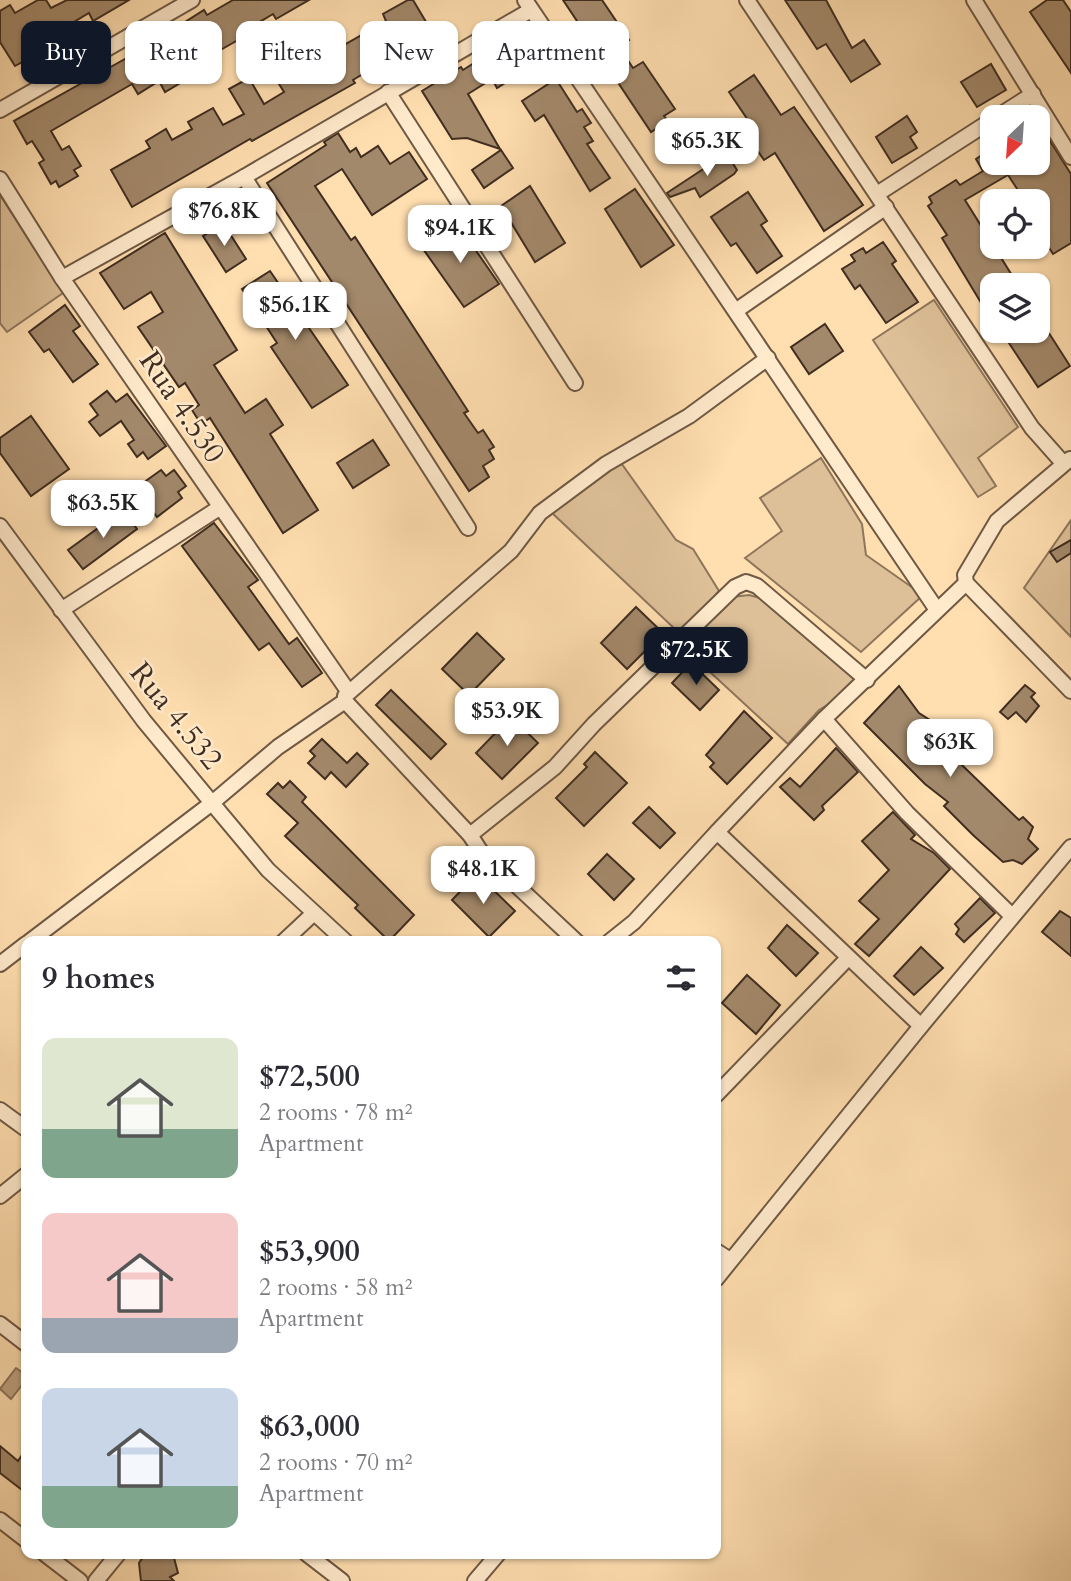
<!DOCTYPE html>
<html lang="en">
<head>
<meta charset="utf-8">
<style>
	:root { --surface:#fff; --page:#f7f7f7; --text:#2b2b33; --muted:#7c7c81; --accent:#111827 }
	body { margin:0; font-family:Cardo,serif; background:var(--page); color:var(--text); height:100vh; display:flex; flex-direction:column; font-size:26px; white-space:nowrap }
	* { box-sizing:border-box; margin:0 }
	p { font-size:23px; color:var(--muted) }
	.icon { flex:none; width:38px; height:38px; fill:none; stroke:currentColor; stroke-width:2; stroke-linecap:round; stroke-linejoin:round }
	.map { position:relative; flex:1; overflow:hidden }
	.panel { position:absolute; left:21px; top:936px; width:700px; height:623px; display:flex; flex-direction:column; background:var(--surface); border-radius:14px; box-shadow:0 2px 5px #0004 }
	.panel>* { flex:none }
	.banner { position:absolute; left:21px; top:21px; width:700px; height:63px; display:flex; gap:14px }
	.needle { width:46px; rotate:205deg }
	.fabs { position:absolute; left:980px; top:105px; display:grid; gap:14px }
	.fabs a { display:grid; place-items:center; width:70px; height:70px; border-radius:14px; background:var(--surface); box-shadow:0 2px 5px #0004; font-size:35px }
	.price { position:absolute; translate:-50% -60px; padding:0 16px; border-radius:14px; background:#fff; color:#222; font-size:23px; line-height:46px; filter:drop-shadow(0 2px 4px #0008) }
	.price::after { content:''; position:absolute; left:50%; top:42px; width:21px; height:16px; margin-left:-10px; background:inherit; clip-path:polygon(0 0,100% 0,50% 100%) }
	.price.active { background:var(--accent); color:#fff }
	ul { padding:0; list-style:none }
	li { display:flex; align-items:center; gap:21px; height:175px; padding:0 21px }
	li span { display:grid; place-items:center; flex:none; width:196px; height:140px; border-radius:14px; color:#555 }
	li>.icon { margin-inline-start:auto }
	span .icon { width:84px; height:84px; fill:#fffc; stroke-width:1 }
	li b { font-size:30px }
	h2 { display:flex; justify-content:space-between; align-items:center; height:84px; padding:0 21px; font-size:30px }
	.tag { padding:0 24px; border-radius:14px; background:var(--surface); box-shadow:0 2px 5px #0004; font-size:24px; line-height:63px }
	.tag.active { background:var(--accent); color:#fff }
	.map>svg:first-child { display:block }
	.green { fill:#dec098; stroke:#8e765c; stroke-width:2 }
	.water { fill:#bea27f; stroke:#8b7359; stroke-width:2 }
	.building { fill:#a3896b; stroke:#3f2d20; stroke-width:2 }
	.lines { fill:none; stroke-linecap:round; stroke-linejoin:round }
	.street-casing { stroke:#6f5944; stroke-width:18 }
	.street { stroke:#ffeacc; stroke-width:14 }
	.labels { text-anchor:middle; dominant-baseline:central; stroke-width:5; stroke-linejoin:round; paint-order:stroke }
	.street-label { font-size:30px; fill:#3f2d20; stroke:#ffeacc }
</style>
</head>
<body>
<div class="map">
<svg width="1071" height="1581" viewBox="0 0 1071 1581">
	<rect width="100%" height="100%" fill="#ffdeb0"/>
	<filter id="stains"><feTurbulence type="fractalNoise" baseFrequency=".00286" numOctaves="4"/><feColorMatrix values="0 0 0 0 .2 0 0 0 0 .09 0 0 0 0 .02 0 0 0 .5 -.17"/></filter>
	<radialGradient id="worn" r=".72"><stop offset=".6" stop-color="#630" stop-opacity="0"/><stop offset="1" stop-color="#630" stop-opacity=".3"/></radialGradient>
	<g class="green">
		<path d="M0 195 63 293 7 332 0 323Z"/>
		<path d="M934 300 1018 427 978 458 996 486 978 497 873 340Z"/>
		<path d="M821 458 862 524 866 555 923 595 861 652 745 558 782 531 760 498Z"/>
		<path d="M619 460 676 540 693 549 719 591 699 615 677 631 550 511Z"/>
		<path d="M1071 520V637L1024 588Z"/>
		<path d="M749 595 760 598 855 679 837 699 819 710 788 744 684 648 732 597Z"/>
	</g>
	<path class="water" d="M16 1368 26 1375V1380L11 1399 0 1389Z"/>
	<g class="building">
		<path d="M38 0H46L51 8 67 0H129L93 21 89 13 69 25 72 31 66 34 67 37 15 66 0 42V11L10 5 15 13Z"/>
		<path d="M233 0H309L276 19 273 14 251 27 256 36 241 45 238 40 182 72 187 79 165 92 159 81 138 94 132 84 51 131 62 150 69 146 81 166 74 170 78 176 59 187 56 181 51 184 39 163 44 160 32 141 27 144 14 121 141 50 204 10 207 15Z"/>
		<path d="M408 0H413L432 32 353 80 355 83 252 141 250 139 132 207 111 170 150 148 146 141 166 129 172 140 192 129 188 122 213 108 223 125 244 114 229 89 249 78 264 104 284 92 269 68 327 35 335 50 386 21 383 14Z"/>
		<path d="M563 0H602L629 40 619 47 633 68 643 62 675 109 664 116 668 121 651 132Z"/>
		<path d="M785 0H826L852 48 864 40 880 64 851 82 826 44 817 49Z"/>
		<path d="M1047 0H1063L1071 12V73L1030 12Z"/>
		<path d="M529 28 548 56 497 88 492 79 468 94 500 149 467 138 452 139 422 91 461 67 463 70Z"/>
		<path d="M991 64 1006 90 977 107 961 82Z"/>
		<path d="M754 75 781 115 794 107 863 205 824 231 775 153 764 160 748 137 756 132 729 92Z"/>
		<path d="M556 79 577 112 582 109 591 123 584 127 593 141 587 144 610 178 590 191 544 115 535 121 522 101Z"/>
		<path d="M907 116 917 132 910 137 917 148 892 163 876 137Z"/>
		<path d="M1038 122 1071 174V243L1053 254 1038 230V201H1025L1008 175 965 200 1018 285H992V321L942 238 947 235 928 206 932 203 929 197 956 180 960 185 983 171 976 159 992 148V163H1038Z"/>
		<path d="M338 133 350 152 356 148 361 157 378 146 390 164 409 152 427 179 372 215 342 169 315 186 351 240 355 237 468 411 464 413 478 433 483 430 494 447 489 450 494 459 483 466 489 477 469 491 267 183 326 145 324 142Z"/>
		<path d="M501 150 513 168 484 188 472 170Z"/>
		<path d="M720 158 732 162 737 170 734 174 700 197 695 188 670 197 667 193Z"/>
		<path d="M530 186 565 243 535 262 501 206Z"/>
		<path d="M635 189 674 245 641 267 605 209Z"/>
		<path d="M748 192 767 221 761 225 782 256 757 273 736 243 731 246 711 217Z"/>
		<path d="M223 223 246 259 226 272 203 236Z"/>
		<path d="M457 223 499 284 464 307 421 246Z"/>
		<path d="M165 233 237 350 214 365 245 413 266 399 283 425 270 434 318 510 283 533 210 418 201 424 192 410 199 405 185 383 179 387 138 327 163 312 151 292 124 309 100 273Z"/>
		<path d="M883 242 896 261 892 264 918 302 886 323 860 285 855 289 842 269 855 261 851 255 863 248 866 253Z"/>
		<path d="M270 271 348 385 312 408 271 347 277 343 242 289Z"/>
		<path d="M65 305 80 326 73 331 98 364 73 382 49 349 44 352 29 332Z"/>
		<path d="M1038 316 1070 366 1038 387 1001 331H1038Z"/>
		<path d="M825 324 843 351 809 374 791 347Z"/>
		<path d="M107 391 116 402 127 394 166 446 148 459 143 452 137 457 128 444 134 440 121 421 100 436 89 422 98 415 90 404Z"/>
		<path d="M31 416 69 469 31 496 0 453V438Z"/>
		<path d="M373 440 389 465 353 488 337 463Z"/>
		<path d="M161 470 166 476 174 470 186 486 178 492 182 498 157 517 136 488Z"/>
		<path d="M123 510 137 529 83 569 68 550Z"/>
		<path d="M214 523 258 580 248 587 289 644 297 638 322 673 302 687 269 643 259 650 182 546Z"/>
		<path d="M1071 540V553L1057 562 1050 552Z"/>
		<path d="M636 607 663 633 627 669 601 643Z"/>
		<path d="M477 633 504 659 469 695 442 669Z"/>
		<path d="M691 663 719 690 700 710 672 683Z"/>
		<path d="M1025 685 1035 693 1031 697 1039 706 1026 722 1016 712 1008 719 1000 712Z"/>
		<path d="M899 686 919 713 947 731 937 741 1019 820 1023 817 1033 827 1028 839 1038 849 1022 864 1013 860 1003 862 973 835 944 806 948 802 925 784 864 723Z"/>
		<path d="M391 690 446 744 431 759 376 705Z"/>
		<path d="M744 711 772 738 727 784 710 767 714 763 706 755Z"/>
		<path d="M511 717 538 743 502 779 476 753Z"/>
		<path d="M322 739 347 763 357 753 368 764 346 787 331 772 325 779 308 763 315 756 310 751Z"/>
		<path d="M836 748 858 772 822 806 824 810 814 820 780 787 790 778 800 787Z"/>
		<path d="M595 752 627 783 584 826 556 798 587 767 584 764Z"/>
		<path d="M290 781 306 797 302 802 414 915 389 941 355 908 358 905 285 836 298 823 267 794 278 783 283 788Z"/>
		<path d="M649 807 675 833 660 848 633 823Z"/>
		<path d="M893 812 915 835 911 839 934 853 950 869 869 956 855 944 879 919 859 901 889 870 862 841Z"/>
		<path d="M607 854 634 879 614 900 588 874Z"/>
		<path d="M477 874 515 911 489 937 452 900Z"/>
		<path d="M980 898 995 913 964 942 956 934 959 929 955 924Z"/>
		<path d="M1060 911 1071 918V956L1042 932Z"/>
		<path d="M787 925 818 953 796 976 768 948Z"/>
		<path d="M921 947 943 968 914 995 894 976Z"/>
		<path d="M747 975 780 1005 756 1034 722 1003Z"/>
		<path d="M0 1446 18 1461 26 1449V1493L0 1473Z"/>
		<path d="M145 1554H173L178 1573 170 1577 174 1581H141L139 1563Z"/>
	</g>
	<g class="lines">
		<defs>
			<g id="street">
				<path d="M525 0 937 610"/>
				<path d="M747 0 1032 428 1063 463"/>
				<path d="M974 0 1071 157"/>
				<path d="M388 92 575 383"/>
				<path d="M0 110 192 0"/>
				<path d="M997 117 1033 94"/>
				<path d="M244 177 468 528"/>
				<path d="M0 179 62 278 348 691"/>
				<path d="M877 194 992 120"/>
				<path d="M62 278 244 177 531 10"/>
				<path d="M737 310 886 207"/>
				<path d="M1070 459 997 521 965 575 966 583 1071 691"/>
				<path d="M0 526 144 721 212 803 278 747 345 701"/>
				<path d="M61 610 219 508"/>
				<path d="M824 719 907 813 1012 916"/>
				<path d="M717 832 824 719 966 583"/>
				<path d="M470 835 555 767 594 724 735 587 746 582 757 586 867 680"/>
				<path d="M29 942 212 803 268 870 346 942"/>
				<path d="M283 942 314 913"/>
				<path d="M577 942 481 852 470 835 345 701V696L511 551 540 513 606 464 689 416 768 358"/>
				<path d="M609 942 634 922 717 832 921 1026"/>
				<path d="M0 964 26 944"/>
				<path d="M716 1095 848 958"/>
				<path d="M0 1110 26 1129"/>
				<path d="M0 1196 26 1175"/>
				<path d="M716 1251 730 1260"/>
				<path d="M716 1279 921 1026 1071 847"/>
				<path d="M0 1324 26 1344"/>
				<path d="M0 1520 26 1540"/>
				<path d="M45 1554 80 1581"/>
				<path d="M307 1554 342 1581"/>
				<path d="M96 1581 118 1554"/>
				<path d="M475 1581 498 1554"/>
			</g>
		</defs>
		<use href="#street" class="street-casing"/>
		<use href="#street" class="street"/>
	</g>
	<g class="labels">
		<g class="street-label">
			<text transform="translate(182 407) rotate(56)">Rua 4.530</text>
			<text transform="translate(176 716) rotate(51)">Rua 4.532</text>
		</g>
	</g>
	<rect width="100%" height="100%" filter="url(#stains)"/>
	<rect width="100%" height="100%" fill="url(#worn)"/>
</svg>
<div class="fabs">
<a><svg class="needle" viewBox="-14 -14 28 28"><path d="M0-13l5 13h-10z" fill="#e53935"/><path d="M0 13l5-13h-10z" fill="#7c7c81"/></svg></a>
<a><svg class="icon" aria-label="locate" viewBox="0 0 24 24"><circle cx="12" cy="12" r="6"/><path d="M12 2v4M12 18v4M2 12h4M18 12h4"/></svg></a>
<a><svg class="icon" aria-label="layers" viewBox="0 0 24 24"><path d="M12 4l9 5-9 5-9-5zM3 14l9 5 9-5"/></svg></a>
</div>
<b class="price" style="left:707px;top:178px">$65.3K</b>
<b class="price" style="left:224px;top:248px">$76.8K</b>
<b class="price" style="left:460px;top:265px">$94.1K</b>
<b class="price" style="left:295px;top:342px">$56.1K</b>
<b class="price" style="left:103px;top:540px">$63.5K</b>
<b class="price active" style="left:696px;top:687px">$72.5K</b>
<b class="price" style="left:507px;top:748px">$53.9K</b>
<b class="price" style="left:950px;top:779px">$63K</b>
<b class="price" style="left:483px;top:906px">$48.1K</b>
<div class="banner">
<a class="tag active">Buy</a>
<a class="tag">Rent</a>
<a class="tag">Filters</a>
<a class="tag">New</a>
<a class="tag">Apartment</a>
</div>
<section class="panel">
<h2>9 homes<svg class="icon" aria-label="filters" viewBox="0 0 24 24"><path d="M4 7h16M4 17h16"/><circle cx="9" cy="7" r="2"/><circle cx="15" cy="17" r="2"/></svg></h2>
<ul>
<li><span style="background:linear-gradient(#dfe7d0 65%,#7fa58c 0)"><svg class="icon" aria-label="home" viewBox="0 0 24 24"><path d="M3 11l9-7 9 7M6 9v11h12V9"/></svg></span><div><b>$72,500</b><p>2 rooms · 78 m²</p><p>Apartment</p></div></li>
<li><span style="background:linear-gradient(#f6c9c9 75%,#9aa5b1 0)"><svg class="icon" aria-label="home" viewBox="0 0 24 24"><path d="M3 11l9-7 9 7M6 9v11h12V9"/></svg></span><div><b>$53,900</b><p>2 rooms · 58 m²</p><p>Apartment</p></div></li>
<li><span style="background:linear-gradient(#c9d6e8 70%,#7fa58c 0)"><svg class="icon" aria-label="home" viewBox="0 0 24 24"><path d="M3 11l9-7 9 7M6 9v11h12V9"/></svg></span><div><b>$63,000</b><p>2 rooms · 70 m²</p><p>Apartment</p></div></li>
</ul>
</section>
</div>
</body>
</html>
